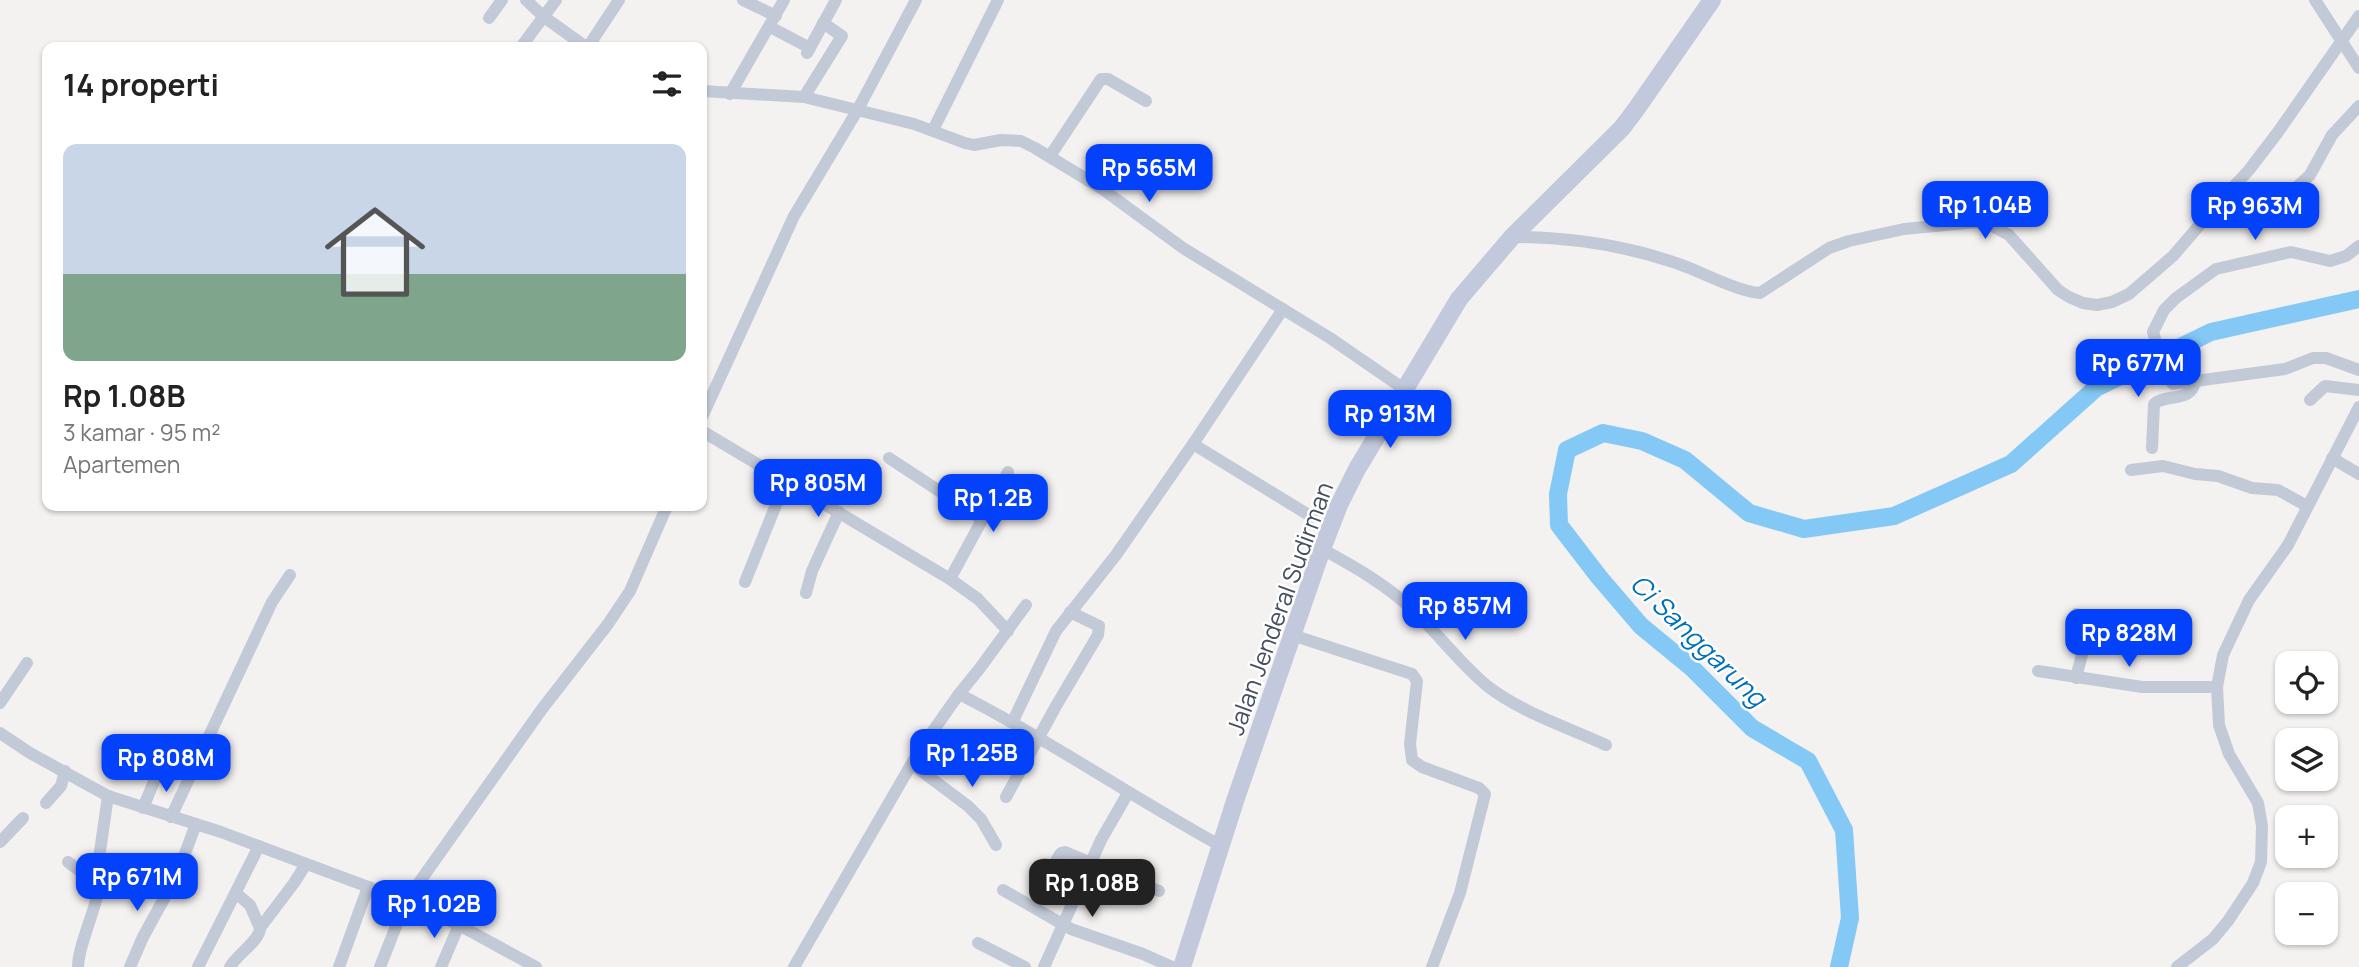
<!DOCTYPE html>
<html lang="id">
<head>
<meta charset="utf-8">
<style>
	:root { --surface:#fff; --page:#f2f2f2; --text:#222; --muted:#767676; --line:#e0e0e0; --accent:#0441fb }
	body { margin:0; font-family:Manrope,sans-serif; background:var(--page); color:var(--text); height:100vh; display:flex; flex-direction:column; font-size:26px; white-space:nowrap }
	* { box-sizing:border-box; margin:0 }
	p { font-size:23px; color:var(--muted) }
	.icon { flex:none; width:38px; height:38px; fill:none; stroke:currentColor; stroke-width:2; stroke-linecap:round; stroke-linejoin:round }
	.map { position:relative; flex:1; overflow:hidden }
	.side { position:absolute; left:42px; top:42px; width:665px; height:469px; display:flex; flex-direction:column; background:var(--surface); border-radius:14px; box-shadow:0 2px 5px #0004 }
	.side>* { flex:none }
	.fabs { position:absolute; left:2275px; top:651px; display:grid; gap:14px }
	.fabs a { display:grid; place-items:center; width:63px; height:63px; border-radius:14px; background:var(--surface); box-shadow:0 2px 5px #0004; font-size:35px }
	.price { position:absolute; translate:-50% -60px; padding:0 16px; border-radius:14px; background:var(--accent); color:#fff; font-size:23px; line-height:46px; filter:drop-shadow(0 2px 4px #0008) }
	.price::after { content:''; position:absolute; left:50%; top:42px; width:21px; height:16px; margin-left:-10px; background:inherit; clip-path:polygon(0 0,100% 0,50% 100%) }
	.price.active { background:#222; color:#fff }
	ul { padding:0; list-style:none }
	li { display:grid; align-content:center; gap:14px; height:371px; padding:0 21px }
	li+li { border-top:2px solid var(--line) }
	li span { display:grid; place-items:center; height:217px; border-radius:14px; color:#555 }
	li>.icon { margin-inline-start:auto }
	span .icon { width:126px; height:126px; fill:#fffc; stroke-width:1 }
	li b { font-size:30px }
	h2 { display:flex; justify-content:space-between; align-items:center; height:84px; padding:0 21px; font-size:30px }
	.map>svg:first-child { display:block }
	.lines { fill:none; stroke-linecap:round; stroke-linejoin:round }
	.river { stroke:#84c9f6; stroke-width:18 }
	.street { stroke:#c3cad7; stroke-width:12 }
	.secondary { stroke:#c2c9dc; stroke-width:18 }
	.labels { text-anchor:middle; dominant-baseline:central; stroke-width:5; stroke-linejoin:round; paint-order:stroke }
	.street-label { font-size:24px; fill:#464f61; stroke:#fff }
	.water-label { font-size:26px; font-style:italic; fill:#0070bb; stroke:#fff }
</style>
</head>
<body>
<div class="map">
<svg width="2359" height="967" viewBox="0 0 2359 967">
	<rect width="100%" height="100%" fill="#f4f1f1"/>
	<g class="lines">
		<path class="river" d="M1839 967 1850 918 1844 830 1808 761 1752 728 1691 667 1641 626 1599 577 1559 525 1558 494 1567 450 1603 433 1642 441 1685 460 1749 513 1804 529 1894 516 2011 464 2096 388 2211 332 2359 299"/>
		<g class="street">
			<path d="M526 0 544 17 586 47"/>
			<path d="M743 0 776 16"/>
			<path d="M2315 0 2359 68"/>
			<path d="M489 18 502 0"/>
			<path d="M770 27 810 48"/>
			<path d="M521 47 556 0"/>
			<path d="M588 47 619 0"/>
			<path d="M807 53 836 0"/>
			<path d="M702 91 804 97 914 124 965 143 974 145 1001 140 1021 141 1035 148 1101 188 1183 248 1330 338 1404 389"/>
			<path d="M730 94 784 0"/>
			<path d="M804 97 842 36 823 23"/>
			<path d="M933 130 998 0"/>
			<path d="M1050 156 1101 79H1108L1146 101"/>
			<path d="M2210 212 2249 170 2278 132 2359 16"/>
			<path d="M1512 237C1567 237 1622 245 1673 262 1699 270 1735 291 1760 293L1829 248 1849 241 1904 229 1976 222 1994 227 2009 235 2058 290 2069 297 2083 303 2097 305 2112 302 2129 294 2173 256 2210 213 2252 198 2286 192 2298 186 2310 175 2332 135 2359 106"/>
			<path d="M2359 246 2346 256 2330 261 2291 252 2216 269 2176 298 2164 310 2153 332 2166 375 2173 384 2285 369 2313 358H2326L2359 370"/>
			<path d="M1283 309 1193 444 1312 517"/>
			<path d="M2310 400 2325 386 2359 390"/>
			<path d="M702 417 794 216 857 111 916 0"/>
			<path d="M702 431 950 579 978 599 1008 631"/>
			<path d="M2152 448 2154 404C2167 393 2191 403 2195 382"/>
			<path d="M889 458 982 519"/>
			<path d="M2332 458 2359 474"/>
			<path d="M2131 470 2163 466 2195 474 2218 476 2252 488 2278 490 2307 506"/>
			<path d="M1322 549C1355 567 1387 585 1415 612 1439 635 1460 663 1486 685 1520 712 1567 727 1606 745"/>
			<path d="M950 579 1008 472"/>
			<path d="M745 582 786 480"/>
			<path d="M806 593 812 571 839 512"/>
			<path d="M2076 614 2088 618 2090 623 2076 678"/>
			<path d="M1292 635 1412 674 1417 681 1410 744 1412 760 1422 767 1479 788 1485 794 1460 893 1432 967"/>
			<path d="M2038 671 2142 687H2217"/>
			<path d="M959 694C1049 740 1132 797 1221 846"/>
			<path d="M0 703 27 663"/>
			<path d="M1013 721 1056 631 1116 555 1193 444"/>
			<path d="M0 733 30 753 108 796 221 832 406 901 459 925 536 967"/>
			<path d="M912 764 968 806 981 819 996 845"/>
			<path d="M1006 797 1056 706 1098 635 1099 626 1070 612"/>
			<path d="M46 803 61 786 65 771"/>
			<path d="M143 808 160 767"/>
			<path d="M171 817 272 602 290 575"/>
			<path d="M0 842 23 818"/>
			<path d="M68 862 85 875 100 879"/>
			<path d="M1045 864 1053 866 1061 853 1065 852 1159 891"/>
			<path d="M1003 890 1071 929 1143 954 1172 967"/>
			<path d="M99 891H124L176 877"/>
			<path d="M237 894 250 905 260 928"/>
			<path d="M978 943 1025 967"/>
			<path d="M78 967C78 940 106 893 97 872L108 796"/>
			<path d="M130 967 143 937 177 875 196 824"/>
			<path d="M198 967 259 846"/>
			<path d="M230 967C237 954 260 941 260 928L294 883 306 864"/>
			<path d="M339 967 368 887"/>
			<path d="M380 967 406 901 542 709 608 624 630 591 667 506"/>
			<path d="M441 967 459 925"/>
			<path d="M794 967 919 751 959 694 980 668 1026 605"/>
			<path d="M1044 967 1101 840 1128 793"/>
			<path d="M2177 967 2213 939 2228 921 2253 883 2261 862 2262 826 2258 803 2229 754 2219 725 2217 687 2223 655 2249 600 2288 545 2359 407"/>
		</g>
		<path class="secondary" d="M1182 967 1235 801 1322 549 1339 505 1357 469 1459 299 1512 237 1622 128 1637 108 1712 0"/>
	</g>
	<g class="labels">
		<g class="street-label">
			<text transform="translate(1279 608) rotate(-70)">Jalan Jenderal Sudirman</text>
		</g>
		<g class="water-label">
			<text transform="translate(1699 640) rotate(44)">Ci Sanggarung</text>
		</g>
	</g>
</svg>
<div class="fabs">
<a><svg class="icon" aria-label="locate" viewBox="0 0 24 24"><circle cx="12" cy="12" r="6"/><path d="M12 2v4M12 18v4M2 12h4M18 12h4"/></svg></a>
<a><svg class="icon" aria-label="layers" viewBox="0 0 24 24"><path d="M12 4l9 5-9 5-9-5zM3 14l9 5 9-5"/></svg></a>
<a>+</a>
<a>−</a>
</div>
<b class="price" style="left:1149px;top:204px">Rp 565M</b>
<b class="price" style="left:1985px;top:241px">Rp 1.04B</b>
<b class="price" style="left:2255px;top:242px">Rp 963M</b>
<b class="price" style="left:2138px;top:399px">Rp 677M</b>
<b class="price" style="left:1390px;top:450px">Rp 913M</b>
<b class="price" style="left:818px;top:519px">Rp 805M</b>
<b class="price" style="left:993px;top:534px">Rp 1.2B</b>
<b class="price" style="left:1465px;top:642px">Rp 857M</b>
<b class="price" style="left:2129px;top:669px">Rp 828M</b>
<b class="price" style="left:972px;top:789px">Rp 1.25B</b>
<b class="price" style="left:166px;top:794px">Rp 808M</b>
<b class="price" style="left:137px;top:913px">Rp 671M</b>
<b class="price active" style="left:1092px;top:919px">Rp 1.08B</b>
<b class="price" style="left:434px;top:940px">Rp 1.02B</b>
<section class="side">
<h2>14 properti<svg class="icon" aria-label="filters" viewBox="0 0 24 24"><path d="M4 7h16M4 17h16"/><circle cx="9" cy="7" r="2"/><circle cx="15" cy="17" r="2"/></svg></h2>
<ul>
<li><span style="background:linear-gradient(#c9d6e8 60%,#7fa58c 0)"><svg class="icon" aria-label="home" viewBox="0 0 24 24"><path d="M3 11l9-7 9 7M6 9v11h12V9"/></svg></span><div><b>Rp 1.08B</b><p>3 kamar · 95 m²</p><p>Apartemen</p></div></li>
</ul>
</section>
</div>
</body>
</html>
